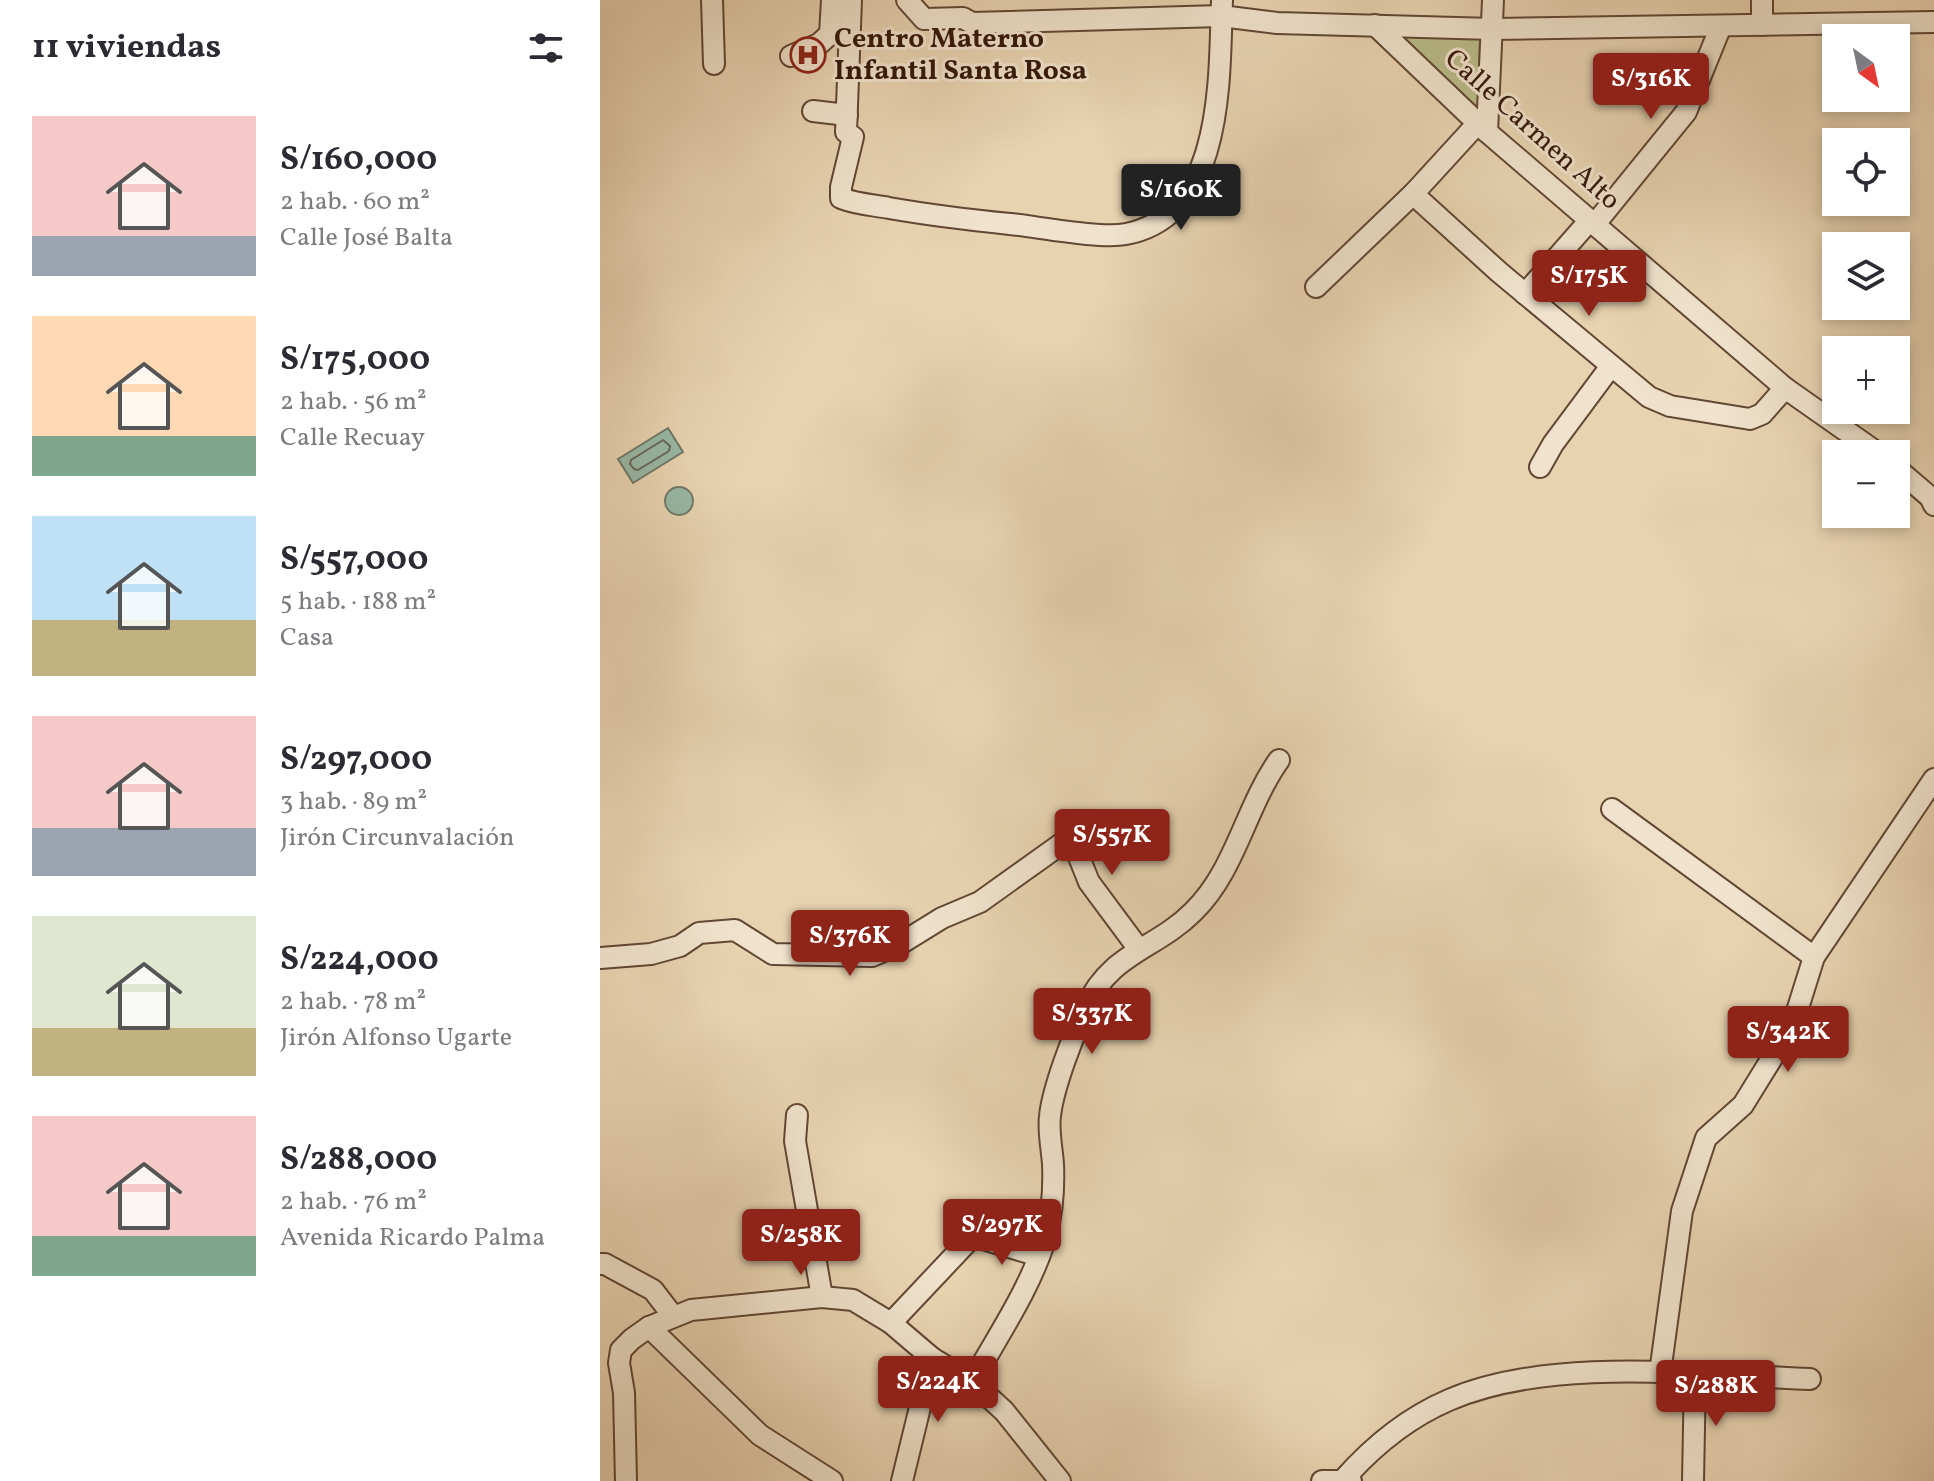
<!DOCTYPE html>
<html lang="es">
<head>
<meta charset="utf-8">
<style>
	:root { --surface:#fff; --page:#f7f7f7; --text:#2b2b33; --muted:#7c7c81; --accent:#8f2418 }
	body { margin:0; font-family:Vollkorn,serif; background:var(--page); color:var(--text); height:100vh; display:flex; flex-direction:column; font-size:30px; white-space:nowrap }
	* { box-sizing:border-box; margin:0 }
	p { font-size:26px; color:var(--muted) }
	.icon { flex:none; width:44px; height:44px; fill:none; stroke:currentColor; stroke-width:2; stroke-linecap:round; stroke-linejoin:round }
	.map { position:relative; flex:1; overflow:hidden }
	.details { display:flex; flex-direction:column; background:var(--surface); width:600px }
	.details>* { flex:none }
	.needle { width:52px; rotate:147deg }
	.controls { position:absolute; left:1222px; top:24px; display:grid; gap:16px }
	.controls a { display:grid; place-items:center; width:88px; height:88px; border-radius:0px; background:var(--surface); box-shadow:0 4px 12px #0003; font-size:40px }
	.price { position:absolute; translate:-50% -68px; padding:0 18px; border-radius:8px; background:var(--accent); color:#fff; font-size:26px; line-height:52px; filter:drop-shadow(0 2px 4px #0008) }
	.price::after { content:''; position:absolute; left:50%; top:48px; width:24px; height:18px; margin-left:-12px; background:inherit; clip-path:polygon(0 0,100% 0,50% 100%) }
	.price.selected { background:#222; color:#fff }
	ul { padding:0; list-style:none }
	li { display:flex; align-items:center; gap:24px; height:200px; padding:0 32px }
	li span { display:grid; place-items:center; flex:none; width:224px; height:160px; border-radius:0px; color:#555 }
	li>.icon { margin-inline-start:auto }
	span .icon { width:96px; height:96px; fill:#fffc; stroke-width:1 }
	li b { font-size:34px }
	h2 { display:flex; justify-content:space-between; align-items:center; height:96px; padding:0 32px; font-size:34px }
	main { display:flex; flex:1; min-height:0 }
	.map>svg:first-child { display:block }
	.green { fill:#b9bb89; stroke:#776a4a; stroke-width:2 }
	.water { fill:#98b9a6; stroke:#707968; stroke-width:2 }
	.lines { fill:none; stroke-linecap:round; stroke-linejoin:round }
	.shore { stroke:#666858; stroke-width:2 }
	.minor-casing { stroke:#624734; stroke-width:24 }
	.minor { stroke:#f0e2cc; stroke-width:20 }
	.labels { text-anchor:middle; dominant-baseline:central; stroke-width:6; stroke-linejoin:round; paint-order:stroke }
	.poi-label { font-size:28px; font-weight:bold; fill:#35180b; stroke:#f0e2cc; text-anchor:start }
	.street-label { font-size:28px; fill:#35180b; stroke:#f0e2cc }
</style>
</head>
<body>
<main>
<section class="details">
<h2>11 viviendas<svg class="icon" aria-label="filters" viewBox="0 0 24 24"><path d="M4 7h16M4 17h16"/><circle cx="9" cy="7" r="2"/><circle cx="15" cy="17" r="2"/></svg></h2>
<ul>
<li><span style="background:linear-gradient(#f6c9c9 75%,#9aa5b1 0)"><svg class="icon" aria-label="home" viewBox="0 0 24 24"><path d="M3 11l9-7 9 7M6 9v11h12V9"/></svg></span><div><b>S/160,000</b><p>2 hab. · 60 m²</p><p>Calle José Balta</p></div></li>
<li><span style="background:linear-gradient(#ffd9b3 75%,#7fa58c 0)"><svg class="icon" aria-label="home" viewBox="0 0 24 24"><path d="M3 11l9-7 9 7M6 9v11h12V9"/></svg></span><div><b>S/175,000</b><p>2 hab. · 56 m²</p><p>Calle Recuay</p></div></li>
<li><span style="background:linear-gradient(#bfe0f5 65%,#c2b280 0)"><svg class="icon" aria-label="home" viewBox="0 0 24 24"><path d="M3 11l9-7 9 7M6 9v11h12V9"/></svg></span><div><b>S/557,000</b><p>5 hab. · 188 m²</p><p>Casa</p></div></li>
<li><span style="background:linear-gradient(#f6c9c9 70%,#9aa5b1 0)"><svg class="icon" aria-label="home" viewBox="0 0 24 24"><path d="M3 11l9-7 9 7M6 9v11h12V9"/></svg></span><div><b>S/297,000</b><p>3 hab. · 89 m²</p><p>Jirón Circunvalación</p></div></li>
<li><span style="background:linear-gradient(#dfe7d0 70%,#c2b280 0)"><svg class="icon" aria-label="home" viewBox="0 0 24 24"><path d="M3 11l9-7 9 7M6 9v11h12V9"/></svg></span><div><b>S/224,000</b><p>2 hab. · 78 m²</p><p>Jirón Alfonso Ugarte</p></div></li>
<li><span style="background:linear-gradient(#f6c9c9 75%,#7fa58c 0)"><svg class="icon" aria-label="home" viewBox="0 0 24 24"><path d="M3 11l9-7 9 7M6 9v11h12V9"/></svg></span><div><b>S/288,000</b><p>2 hab. · 76 m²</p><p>Avenida Ricardo Palma</p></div></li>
</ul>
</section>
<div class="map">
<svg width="1334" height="1481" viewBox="0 0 1334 1481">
	<rect width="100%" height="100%" fill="#e8d3b1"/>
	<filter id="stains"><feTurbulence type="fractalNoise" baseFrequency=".0025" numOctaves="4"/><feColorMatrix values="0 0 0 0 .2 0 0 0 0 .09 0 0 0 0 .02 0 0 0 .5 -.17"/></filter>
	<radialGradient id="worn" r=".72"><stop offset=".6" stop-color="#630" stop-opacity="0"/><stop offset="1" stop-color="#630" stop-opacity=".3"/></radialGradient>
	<path class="green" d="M798 35 880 36 878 108Z"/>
	<g class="water">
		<path d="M68 428 83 452 33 483 18 459Z"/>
		<circle cx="79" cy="501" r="14"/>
	</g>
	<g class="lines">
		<path class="shore" d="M63 440 70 446 69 451 38 470 34 469 30 464 31 460Z"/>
		<defs>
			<g id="minor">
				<path d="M112 0 114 64"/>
				<path d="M251 0 246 132 253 137 241 187V198C256 204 273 205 289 208 329 215 370 220 410 224 439 227 500 239 526 234 625 215 619 77 622 0"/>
				<path d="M307 0 324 19 363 18 372 23 621 16 677 23 893 29 1334 22"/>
				<path d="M1162 0V25"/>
				<path d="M775 25 887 132 1185 388 1279 454"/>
				<path d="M191 56 219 44 230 34 232 0"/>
				<path d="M213 111 247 115"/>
				<path d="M887 132 893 0"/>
				<path d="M813 194 899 272 1049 397 1070 406 1150 419 1162 414 1185 388"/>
				<path d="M995 224 1086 112 1121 26"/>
				<path d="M716 287 813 194 878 123"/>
				<path d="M925 294 990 220"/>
				<path d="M940 467 953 444 1011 366"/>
				<path d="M1296 468 1330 497 1334 505"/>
				<path d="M1012 809 1214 957"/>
				<path d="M0 958 51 954 80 946 99 933 135 930 173 954 272 956 300 944 342 918 380 902 464 842 472 845 477 852 489 882 538 948"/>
				<path d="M197 1115 195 1141 222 1297"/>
				<path d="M0 1264H5L53 1290 73 1316"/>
				<path d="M291 1323 373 1236 439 1256"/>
				<path d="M49 1327 160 1435 232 1481"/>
				<path d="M1060 1373 1082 1211 1106 1138 1143 1105 1193 1024 1214 957 1334 779"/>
				<path d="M372 1382C397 1337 432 1286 446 1236 452 1214 454 1187 453 1164 452 1149 448 1131 450 1116 453 1087 474 1034 486 1007 510 953 556 949 593 912 636 870 645 808 679 760"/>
				<path d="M743 1480C773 1446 807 1418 849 1400 951 1356 1100 1375 1210 1379"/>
				<path d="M26 1481 24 1393 19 1363 21 1350 32 1339 49 1327 91 1310 222 1297 253 1300 291 1323 332 1358 372 1382 404 1411 460 1481"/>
				<path d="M302 1481 332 1358"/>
				<path d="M722 1481H751"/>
				<path d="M1093 1481 1095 1374"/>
			</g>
		</defs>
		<use href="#minor" class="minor-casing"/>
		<use href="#minor" class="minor"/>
	</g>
	<defs>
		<symbol id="hospital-ring" viewBox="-11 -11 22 22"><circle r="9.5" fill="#f0e2cc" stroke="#8f2418" stroke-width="1.5"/><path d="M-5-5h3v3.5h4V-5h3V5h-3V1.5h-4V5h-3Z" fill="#8f2418"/></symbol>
	</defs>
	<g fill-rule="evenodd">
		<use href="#hospital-ring" x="188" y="35" width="40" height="40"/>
	</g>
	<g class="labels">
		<g class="poi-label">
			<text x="234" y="39">Centro Materno<tspan x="234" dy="32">Infantil Santa Rosa</tspan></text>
		</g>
		<g class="street-label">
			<text transform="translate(932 130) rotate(42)">Calle Carmen Alto</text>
		</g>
	</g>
	<rect width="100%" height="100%" filter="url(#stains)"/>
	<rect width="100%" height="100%" fill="url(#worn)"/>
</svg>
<div class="controls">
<a><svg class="needle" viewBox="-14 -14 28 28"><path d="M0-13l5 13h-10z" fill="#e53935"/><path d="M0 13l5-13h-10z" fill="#7c7c81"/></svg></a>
<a><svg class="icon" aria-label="locate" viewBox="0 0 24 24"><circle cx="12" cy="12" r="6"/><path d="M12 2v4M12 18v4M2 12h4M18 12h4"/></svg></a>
<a><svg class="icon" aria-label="layers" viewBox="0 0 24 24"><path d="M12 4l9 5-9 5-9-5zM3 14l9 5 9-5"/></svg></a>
<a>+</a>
<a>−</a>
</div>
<b class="price" style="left:1051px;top:121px">S/316K</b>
<b class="price selected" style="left:581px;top:232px">S/160K</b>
<b class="price" style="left:989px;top:318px">S/175K</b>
<b class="price" style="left:512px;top:877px">S/557K</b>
<b class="price" style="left:250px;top:978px">S/376K</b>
<b class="price" style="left:492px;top:1056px">S/337K</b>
<b class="price" style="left:1188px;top:1074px">S/342K</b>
<b class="price" style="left:402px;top:1267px">S/297K</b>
<b class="price" style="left:201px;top:1277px">S/258K</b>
<b class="price" style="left:338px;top:1424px">S/224K</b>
<b class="price" style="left:1116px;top:1428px">S/288K</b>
</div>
</main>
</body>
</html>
